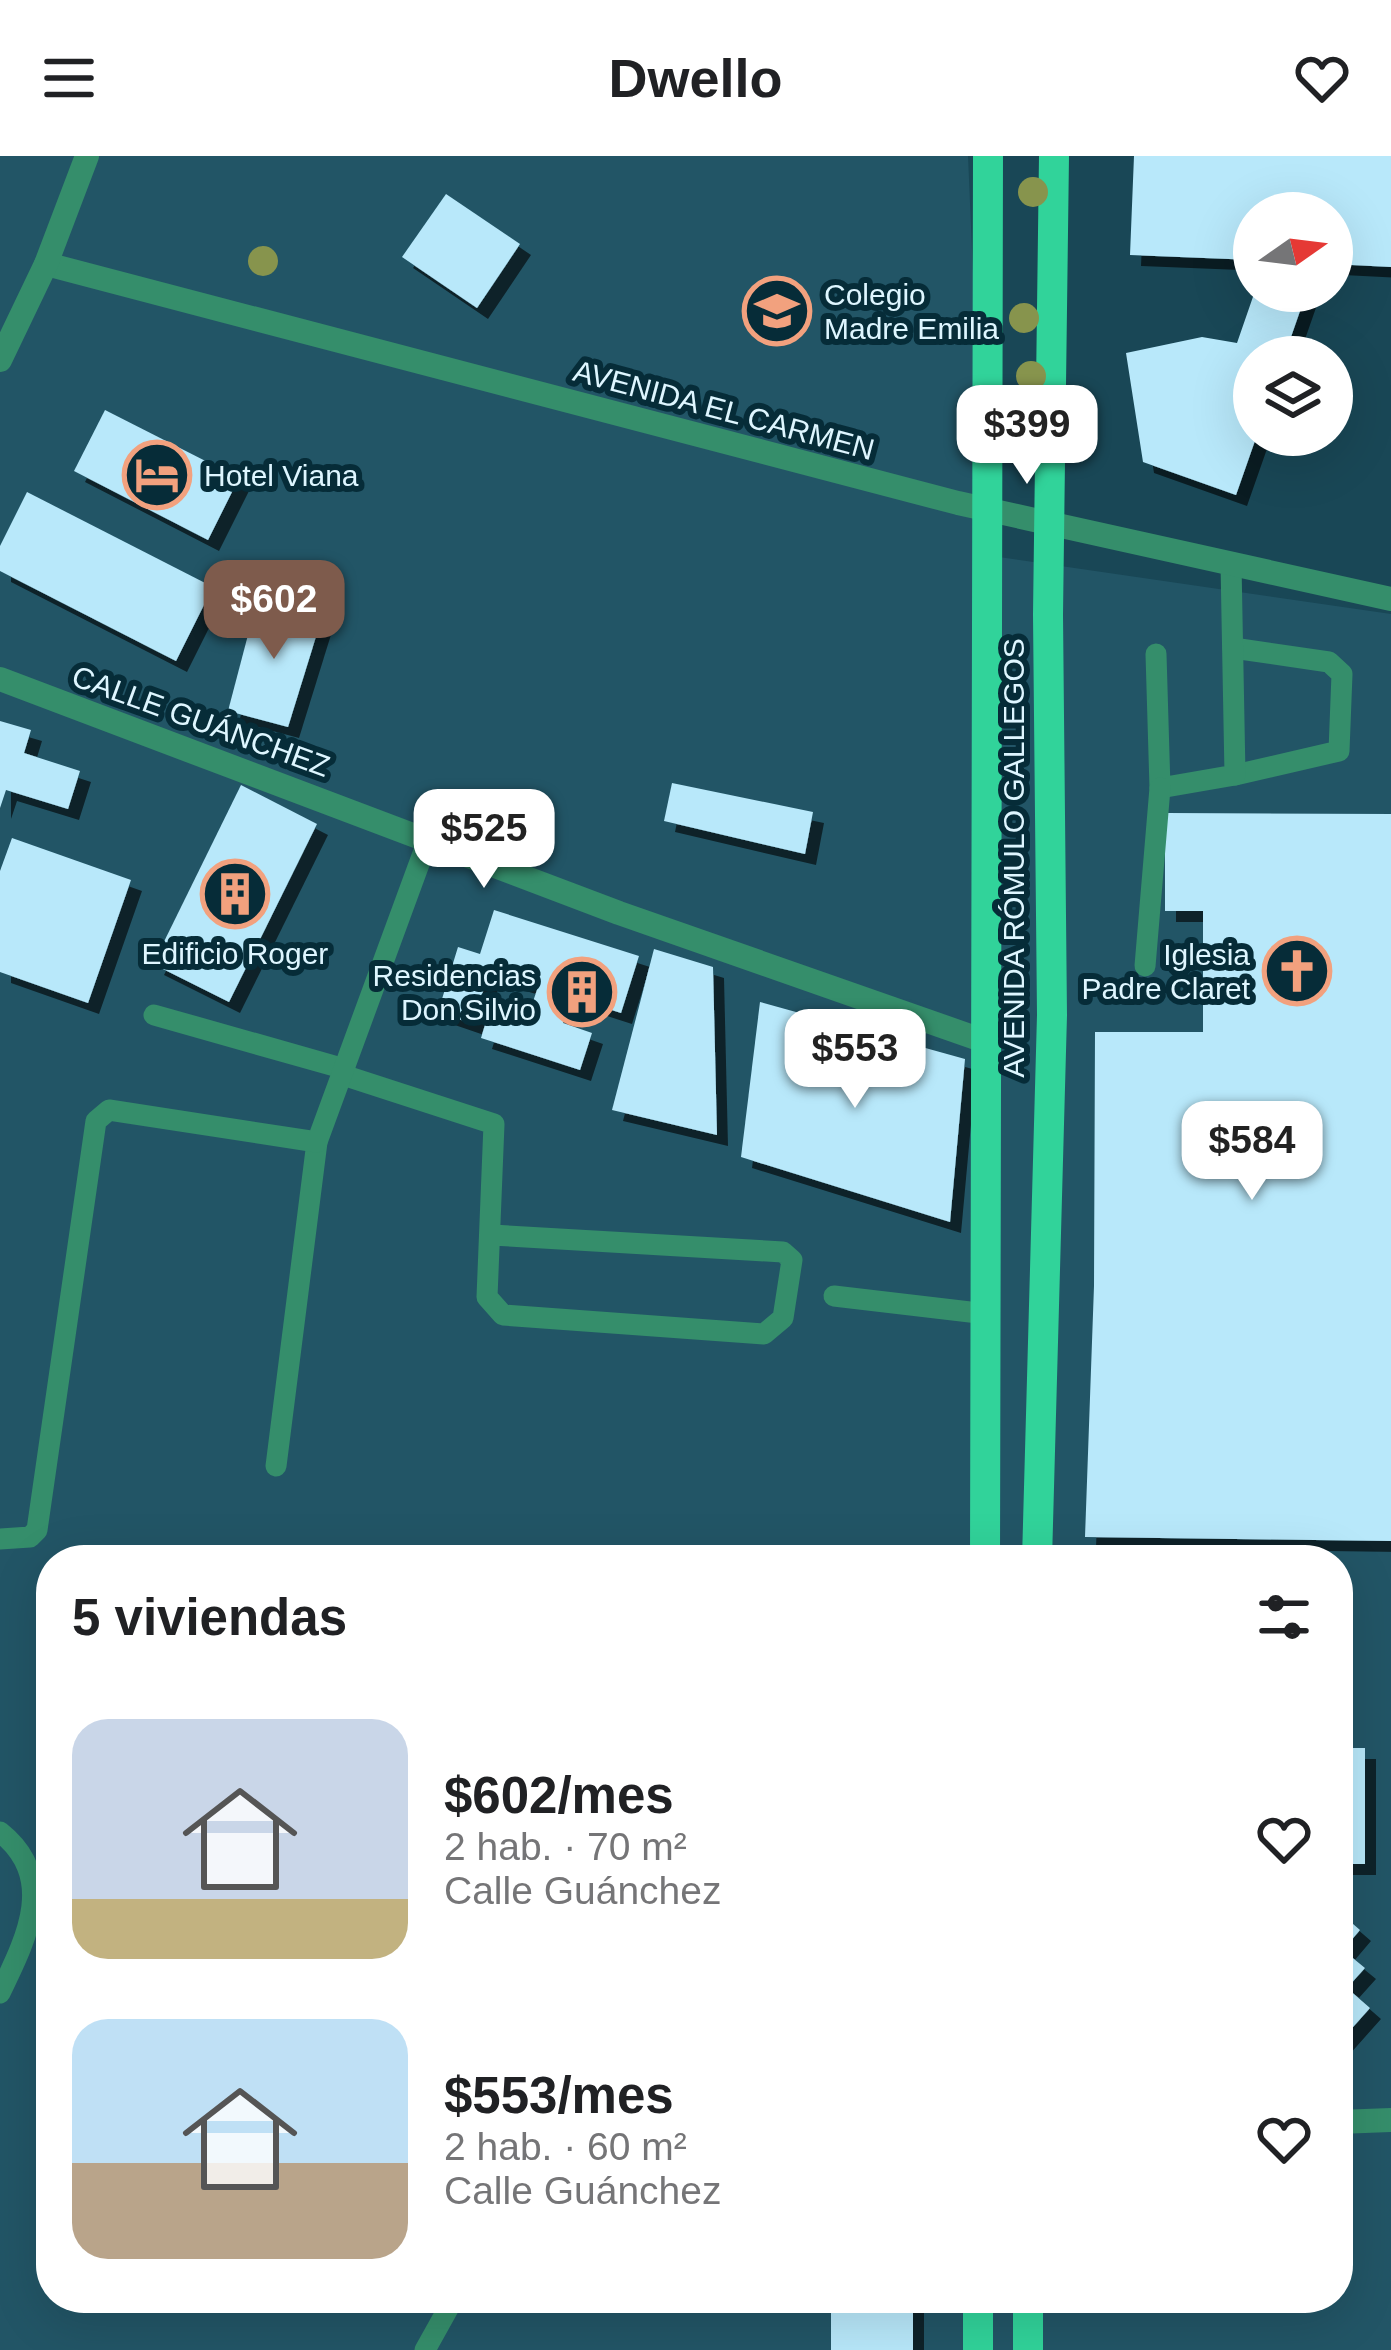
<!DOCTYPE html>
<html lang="es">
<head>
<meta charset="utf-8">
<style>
	:root { --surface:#fff; --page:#f2f2f2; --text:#202124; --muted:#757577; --accent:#7e5b4c }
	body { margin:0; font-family:Helvetica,sans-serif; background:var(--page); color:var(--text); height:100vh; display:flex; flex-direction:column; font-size:45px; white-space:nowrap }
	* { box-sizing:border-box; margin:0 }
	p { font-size:39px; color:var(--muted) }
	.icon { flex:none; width:66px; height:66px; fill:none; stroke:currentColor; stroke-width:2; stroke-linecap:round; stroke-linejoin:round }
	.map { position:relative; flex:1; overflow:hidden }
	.sheet { position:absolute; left:36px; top:1389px; width:1317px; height:768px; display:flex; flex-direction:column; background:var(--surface); border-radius:48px; box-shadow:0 12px 48px #0002 }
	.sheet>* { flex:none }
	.needle { width:78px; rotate:76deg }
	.tools { position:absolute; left:1233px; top:36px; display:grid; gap:24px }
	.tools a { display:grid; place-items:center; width:120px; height:120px; border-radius:50%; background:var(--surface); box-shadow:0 12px 48px #0002; font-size:60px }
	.price { position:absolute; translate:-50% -102px; padding:0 27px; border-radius:24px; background:#fff; color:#222; font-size:39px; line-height:78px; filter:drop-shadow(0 3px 6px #0008) }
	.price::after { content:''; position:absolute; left:50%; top:72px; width:36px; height:27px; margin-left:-18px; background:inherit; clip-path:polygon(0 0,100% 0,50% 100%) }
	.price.on { background:var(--accent); color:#fff }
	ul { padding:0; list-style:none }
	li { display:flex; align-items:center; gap:36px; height:300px; padding:0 36px }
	li span { display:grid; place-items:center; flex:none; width:336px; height:240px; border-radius:36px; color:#555 }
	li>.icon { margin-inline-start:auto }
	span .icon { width:144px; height:144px; fill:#fffc; stroke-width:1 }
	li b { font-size:51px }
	h2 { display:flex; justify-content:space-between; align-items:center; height:144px; padding:0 36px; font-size:51px }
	header { display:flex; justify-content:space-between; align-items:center; height:156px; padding:0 36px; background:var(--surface); font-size:54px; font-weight:600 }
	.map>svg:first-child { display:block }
	.built { fill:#256; fill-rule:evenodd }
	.building { fill:#b8e8fa; filter:url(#shadow) }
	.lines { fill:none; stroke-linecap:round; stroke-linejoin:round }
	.service { stroke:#358e6b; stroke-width:21 }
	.minor { stroke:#358e6b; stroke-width:24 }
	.primary { stroke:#31d39a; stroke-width:30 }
	.tree { fill:#87944d }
	.labels { text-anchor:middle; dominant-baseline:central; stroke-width:12; stroke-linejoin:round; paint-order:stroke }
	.poi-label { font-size:30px; fill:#def6ff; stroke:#062c38; text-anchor:start }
	.street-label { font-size:30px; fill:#def6ff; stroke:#062c38 }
</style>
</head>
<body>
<header><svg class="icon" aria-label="menu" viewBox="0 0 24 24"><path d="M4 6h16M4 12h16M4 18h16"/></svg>Dwello<svg class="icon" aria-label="heart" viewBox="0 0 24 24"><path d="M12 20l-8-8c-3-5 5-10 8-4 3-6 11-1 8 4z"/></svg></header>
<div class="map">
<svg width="1391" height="2194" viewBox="0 0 1391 2194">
	<defs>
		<filter id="shadow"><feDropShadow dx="11" dy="11" stdDeviation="0" flood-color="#0009"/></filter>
	</defs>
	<rect width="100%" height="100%" fill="#194756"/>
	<path class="built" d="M0 0H968L985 399 1391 458V2194H0ZM51 1404H1338V2142H51Z"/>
	<g class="building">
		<path d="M1134 0H1391V111L1332 108V57H1254V104L1130 99Z"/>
		<path d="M446 38 520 88 477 152 402 101Z"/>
		<path d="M1255 135H1307L1284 201H1254L1257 279 1236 339 1143 306 1126 197 1202 181 1237 187Z"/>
		<path d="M105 254 239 322 208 384 74 315Z"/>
		<path d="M27 336 213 431 176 505 0 415V390Z"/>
		<path d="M258 441 323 458 288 571 228 555Z"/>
		<path d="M0 565 31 574 24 597 80 615 68 653 6 634 0 652Z"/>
		<path d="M672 627 813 656 805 698 664 665Z"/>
		<path d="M241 629 317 668 229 846 153 808Z"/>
		<path d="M1165 657 1391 658V1385L1085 1381 1094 1130 1095 876H1203V755H1165Z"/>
		<path d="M12 682 131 724 88 847 0 816V715Z"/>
		<path d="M494 754 639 800 621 857 571 841 563 867 592 877 580 914 481 882 492 846 529 857 538 831 489 816 473 868 438 856 458 791 480 798Z"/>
		<path d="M654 793 713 811 717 979 612 954Z"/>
		<path d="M760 846 965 903 950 1066 741 1001Z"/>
		<path d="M1090 1393 1206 1394V1404H1090Z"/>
		<rect x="1338" y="1592" width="27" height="116"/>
		<path d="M1338 1755 1360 1774 1343 1794 1365 1812 1347 1832 1370 1852 1338 1888Z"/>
		<rect x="831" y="2142" width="82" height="52"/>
	</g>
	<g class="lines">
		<g class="service">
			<path d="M1233 492 1329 506 1342 518 1339 595 1235 619"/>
			<path d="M1156 498 1160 632 1235 619 1231 408"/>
			<path d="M1145 810 1160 632"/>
			<path d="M154 859 345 913"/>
			<path d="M343 919 494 968 487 1141 503 1159 764 1178 783 1162 792 1104 783 1096 492 1079"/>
			<path d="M834 1140 987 1158"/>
			<path d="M276 1310 317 986"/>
			<path d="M0 1383 30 1381 37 1374 96 965 109 954 317 986 429 681"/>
			<path d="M0 1676C58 1722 26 1783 0 1837"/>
			<path d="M425 2194 454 2142"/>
		</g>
		<g class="minor">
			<path d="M46 108 958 347 1391 443"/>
			<path d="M0 204 46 108 87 0"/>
			<path d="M0 523 619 757 990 887"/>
			<path d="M1338 1966 1391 1964"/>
		</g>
		<g class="primary">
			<path d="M985 1404 988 0"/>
			<path d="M1037 1404 1052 859 1048 459 1054 0"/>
			<path d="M978 2142V2194"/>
			<path d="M1028 2142V2194"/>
		</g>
	</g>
	<g class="tree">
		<circle cx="1033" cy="36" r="15"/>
		<circle cx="263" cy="105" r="15"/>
		<circle cx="1024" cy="162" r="15"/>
		<circle cx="1031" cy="220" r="15"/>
	</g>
	<defs>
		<symbol id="school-ring" viewBox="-11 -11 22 22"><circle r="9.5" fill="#062c38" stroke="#f2a17e" stroke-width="1.5"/><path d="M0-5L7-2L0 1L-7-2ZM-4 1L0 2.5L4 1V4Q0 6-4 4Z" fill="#f2a17e"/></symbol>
		<symbol id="hotel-ring" viewBox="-11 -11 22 22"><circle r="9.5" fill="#062c38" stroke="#f2a17e" stroke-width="1.5"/><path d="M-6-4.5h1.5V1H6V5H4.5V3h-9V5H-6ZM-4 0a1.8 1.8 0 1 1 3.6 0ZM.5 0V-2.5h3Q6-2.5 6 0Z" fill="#f2a17e"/></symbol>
		<symbol id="building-ring" viewBox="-11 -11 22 22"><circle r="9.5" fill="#062c38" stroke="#f2a17e" stroke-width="1.5"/><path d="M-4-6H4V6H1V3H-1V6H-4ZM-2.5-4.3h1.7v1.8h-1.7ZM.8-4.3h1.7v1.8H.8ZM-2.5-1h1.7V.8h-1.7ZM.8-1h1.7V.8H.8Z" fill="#f2a17e"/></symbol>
		<symbol id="church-ring" viewBox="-11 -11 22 22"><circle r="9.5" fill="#062c38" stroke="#f2a17e" stroke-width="1.5"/><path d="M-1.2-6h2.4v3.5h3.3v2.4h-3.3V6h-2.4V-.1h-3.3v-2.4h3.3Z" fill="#f2a17e"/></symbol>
	</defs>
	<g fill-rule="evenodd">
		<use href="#school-ring" x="739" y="117" width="76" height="76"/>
		<use href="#hotel-ring" x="119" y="281" width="76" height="76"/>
		<use href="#building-ring" x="197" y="700" width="76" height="76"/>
		<use href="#church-ring" x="1259" y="777" width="76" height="76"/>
		<use href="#building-ring" x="544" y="798" width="76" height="76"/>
	</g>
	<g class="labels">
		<g class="poi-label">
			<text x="824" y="138">Colegio<tspan x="824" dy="34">Madre Emilia</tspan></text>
			<text x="204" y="319">Hotel Viana</text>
			<text x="235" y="797" text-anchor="middle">Edificio Roger</text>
			<text x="1250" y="798" text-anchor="end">Iglesia<tspan x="1250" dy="34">Padre Claret</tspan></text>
			<text x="536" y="819" text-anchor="end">Residencias<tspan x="536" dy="34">Don Silvio</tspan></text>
		</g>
		<g class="street-label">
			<text transform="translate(724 254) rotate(15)">AVENIDA EL CARMEN</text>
			<text transform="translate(201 565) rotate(20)">CALLE GUÁNCHEZ</text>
			<text transform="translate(1013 702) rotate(-90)">AVENIDA RÓMULO GALLEGOS</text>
		</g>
	</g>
</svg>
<div class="tools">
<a><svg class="needle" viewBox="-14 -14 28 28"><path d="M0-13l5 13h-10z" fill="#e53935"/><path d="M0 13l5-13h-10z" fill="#757577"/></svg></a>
<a><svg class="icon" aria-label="layers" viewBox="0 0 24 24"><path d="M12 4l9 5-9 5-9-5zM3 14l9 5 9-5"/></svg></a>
</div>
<b class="price" style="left:1027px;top:331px">$399</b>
<b class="price on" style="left:274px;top:506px">$602</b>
<b class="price" style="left:484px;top:735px">$525</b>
<b class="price" style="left:855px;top:955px">$553</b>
<b class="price" style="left:1252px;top:1047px">$584</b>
<section class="sheet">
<h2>5 viviendas<svg class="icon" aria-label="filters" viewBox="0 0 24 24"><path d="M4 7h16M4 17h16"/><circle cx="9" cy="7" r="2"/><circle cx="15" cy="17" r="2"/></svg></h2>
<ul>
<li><span style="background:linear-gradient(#c9d6e8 75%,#c2b280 0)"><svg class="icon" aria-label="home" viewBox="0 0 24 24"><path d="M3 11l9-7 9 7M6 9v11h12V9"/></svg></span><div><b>$602/mes</b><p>2 hab. · 70 m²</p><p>Calle Guánchez</p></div><svg class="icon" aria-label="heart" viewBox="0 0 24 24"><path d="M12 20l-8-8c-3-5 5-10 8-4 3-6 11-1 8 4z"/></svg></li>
<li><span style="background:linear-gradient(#bfe0f5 60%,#b9a48a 0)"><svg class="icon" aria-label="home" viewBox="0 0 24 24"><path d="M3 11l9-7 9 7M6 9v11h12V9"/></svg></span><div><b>$553/mes</b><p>2 hab. · 60 m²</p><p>Calle Guánchez</p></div><svg class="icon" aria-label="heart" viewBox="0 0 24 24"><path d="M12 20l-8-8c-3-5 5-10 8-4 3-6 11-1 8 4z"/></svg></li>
</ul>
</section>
</div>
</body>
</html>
